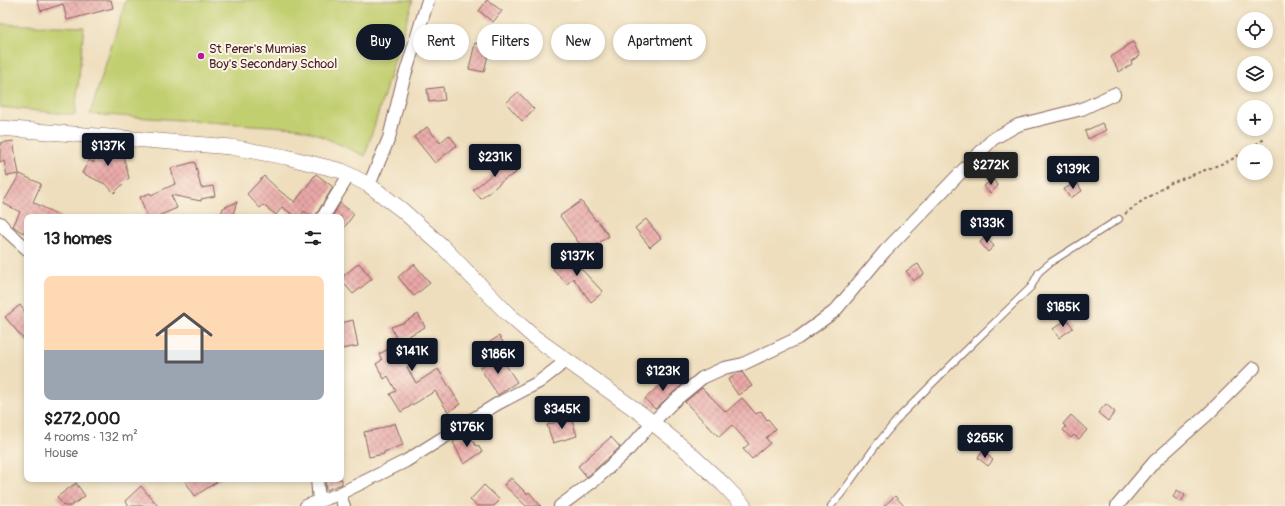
<!DOCTYPE html>
<html lang="en">
<head>
<meta charset="utf-8">
<style>
	:root { --surface:#fff; --page:#f2f2f2; --text:#202124; --muted:#757577; --accent:#111827 }
	body { margin:0; font-family:Pangolin,sans-serif; background:var(--page); color:var(--text); height:100vh; display:flex; flex-direction:column; font-size:15px; white-space:nowrap }
	* { box-sizing:border-box; margin:0 }
	p { font-size:13px; color:var(--muted) }
	.icon { flex:none; width:22px; height:22px; fill:none; stroke:currentColor; stroke-width:2; stroke-linecap:round; stroke-linejoin:round }
	.map { position:relative; flex:1; overflow:hidden }
	.details { position:absolute; left:24px; top:214px; width:320px; height:268px; display:flex; flex-direction:column; background:var(--surface); border-radius:8px; box-shadow:0 2px 6px #0003 }
	.details>* { flex:none }
	.banner { position:absolute; left:356px; top:24px; width:380px; height:36px; display:flex; gap:8px }
	.buttons { position:absolute; left:1237px; top:12px; display:grid; gap:8px }
	.buttons a { display:grid; place-items:center; width:36px; height:36px; border-radius:50%; background:var(--surface); box-shadow:0 2px 6px #0003; font-size:20px }
	.price { position:absolute; translate:-50% -34px; padding:0 9px; border-radius:4px; background:var(--accent); color:#fff; font-size:13px; line-height:26px; filter:drop-shadow(0 1px 2px #0008) }
	.price::after { content:''; position:absolute; left:50%; top:24px; width:12px; height:9px; margin-left:-6px; background:inherit; clip-path:polygon(0 0,100% 0,50% 100%) }
	.price.current { background:#222; color:#fff }
	ul { padding:0; list-style:none }
	li { display:grid; align-content:center; gap:8px; height:212px; padding:0 20px }
	li span { display:grid; place-items:center; height:124px; border-radius:8px; color:#555 }
	li>.icon { margin-inline-start:auto }
	span .icon { width:72px; height:72px; fill:#fffc; stroke-width:1 }
	li b { font-size:17px }
	h2 { display:flex; justify-content:space-between; align-items:center; height:48px; padding:0 20px; font-size:17px }
	.pill { padding:0 14px; border-radius:18px; background:var(--surface); box-shadow:0 2px 6px #0003; font-size:14px; line-height:36px }
	.pill.current { background:var(--accent); color:#fff }
	.map>svg:first-child { display:block }
	.green { fill:#c2cf71; stroke:#86774e }
	.building { fill:url(#building-cross-hatch) }
	.lines { fill:none; stroke-linecap:round; stroke-linejoin:round }
	.service-casing { stroke:#83625e; stroke-width:8 }
	.minor-casing { stroke:#83625e; stroke-width:14 }
	.tertiary-casing { stroke:#83625e; stroke-width:16 }
	.path { stroke:#83625e; stroke-width:2; stroke-dasharray:3 3; stroke-linecap:butt }
	.service { stroke:#fff; stroke-width:6 }
	.minor { stroke:#fff; stroke-width:12 }
	.tertiary { stroke:#fff; stroke-width:15 }
	.poi-dot { fill:#b5179e; stroke:#fcf5e5; stroke-width:1.5 }
	.labels { text-anchor:middle; dominant-baseline:central; stroke-width:4; stroke-linejoin:round; paint-order:stroke }
	.poi-label { font-size:13px; fill:#4a1f2b; stroke:#fcf5e5; text-anchor:start }
</style>
</head>
<body>
<div class="map">
<svg width="1285" height="506" viewBox="0 0 1285 506">
	<defs>
		<pattern id="building-cross-hatch" width="8" height="8" patternUnits="userSpaceOnUse"><rect width="8" height="8" fill="#e9a8a7"/><path d="M0 0l8 8M0 8l8-8" fill="none" stroke="#bf8888"/></pattern>
	</defs>
	<rect width="100%" height="100%" fill="#fcf5e5"/>
	<filter id="ink" filterUnits="userSpaceOnUse"><feTurbulence type="fractalNoise" baseFrequency=".025" numOctaves="2"/><feDisplacementMap in="SourceGraphic" scale="8" xChannelSelector="R" yChannelSelector="G"/><feConvolveMatrix kernelMatrix="1 2 1 2 8 2 1 2 1" color-interpolation-filters="sRGB"/></filter>
	<filter id="wash" filterUnits="userSpaceOnUse"><feTurbulence type="fractalNoise" baseFrequency=".012" numOctaves="4" result="noise"/><feDisplacementMap in="SourceGraphic" scale="16" xChannelSelector="R" yChannelSelector="G"/><feGaussianBlur stdDeviation="0.9" result="paint"/><feColorMatrix in="noise" values="0 0 0 0 0 0 0 0 0 0 0 0 0 0 0 0 0 1.4 0 .05"/><feComposite in="paint" operator="in"/></filter>
	<g filter="url(#wash)">
		<rect width="100%" height="100%" fill="#eedebd"/>
		<g class="green">
			<path d="M126 0H413L365 156 319 135 298 128 90 114Z"/>
			<path d="M0 24 84 27 75 115 0 107Z"/>
		</g>
		<g id="blocks">
			<g class="building">
				<path d="M37 0H111L113 8 67 20 63 4 41 11Z"/>
				<path d="M487 0 502 11 493 22 479 11Z"/>
				<path d="M427 33 442 34 440 52 425 51Z"/>
				<path d="M1133 42 1140 56 1131 61 1132 64 1119 72 1111 57 1125 48V46Z"/>
				<path d="M475 43 490 46 484 72 469 69Z"/>
				<path d="M443 87 445 100 429 102 427 89Z"/>
				<path d="M518 92 534 109 522 121 506 103Z"/>
				<path d="M1102 123 1106 130 1088 139 1085 131Z"/>
				<path d="M427 127 440 143 449 135 457 145 435 163 414 137Z"/>
				<path d="M13 141 19 174 7 176 4 161 0 162V143Z"/>
				<path d="M93 145 121 147 129 178 114 193 107 185 82 173 89 160 94 163Z"/>
				<path d="M504 156 516 173 505 179 481 199 473 190 498 169 494 163Z"/>
				<path d="M195 162 201 188 213 186 215 196 201 199V201L171 195 177 208 156 217H147L140 197 150 193 151 195 175 184 171 168Z"/>
				<path d="M20 174 41 184 33 202 62 217H27V226L23 233 13 226 20 212 3 203Z"/>
				<path d="M316 174 333 187 317 213 316 217H313L304 211 300 217H296L282 207 276 215 263 205 260 208 247 194 264 176 281 192 295 202Z"/>
				<path d="M993 179 998 186 990 193 984 186Z"/>
				<path d="M1077 182 1082 191 1070 198 1064 189Z"/>
				<path d="M581 201 596 221 597 220 609 236 585 252 560 216Z"/>
				<path d="M237 202 232 217H220L223 208Z"/>
				<path d="M340 203 354 214 341 232V217H332Z"/>
				<path d="M646 219 661 238 650 247 635 228Z"/>
				<path d="M986 237 994 246 988 252 980 242Z"/>
				<path d="M567 254 603 292 591 302 573 278 567 284 553 269Z"/>
				<path d="M359 263 372 279 353 294 341 280V278Z"/>
				<path d="M414 264 430 283 414 296 398 277Z"/>
				<path d="M918 264 924 274 913 281 906 271Z"/>
				<path d="M20 305 27 315V343L5 317Z"/>
				<path d="M418 314 425 327 405 338 417 361 407 367 416 383 438 369 460 404 448 412 435 391 401 412 390 394 396 391 388 376 384 379 376 364 382 360 379 354 399 344 391 327 403 323Z"/>
				<path d="M1067 319 1073 328 1059 338 1053 329Z"/>
				<path d="M353 320 358 346 341 349V323Z"/>
				<path d="M499 336 504 344 489 353 484 346Z"/>
				<path d="M499 355 517 382 498 395 480 368Z"/>
				<path d="M742 372 752 386 738 395 728 380 738 373Z"/>
				<path d="M671 374 682 385 655 409 645 399Z"/>
				<path d="M702 388 726 412 742 398 756 414 761 411 767 420 768 419 776 429 766 438 770 443 752 459 743 449 749 444 732 425 719 437 685 402Z"/>
				<path d="M1106 404 1115 412 1108 421 1098 413Z"/>
				<path d="M1071 415 1087 430 1079 439 1074 435 1071 438 1063 430 1066 427 1063 424Z"/>
				<path d="M571 417 577 436 553 443 547 425Z"/>
				<path d="M395 423 403 445 384 452V454L369 457 364 432 379 429Z"/>
				<path d="M468 433 476 446 478 445 482 452 464 464 453 442Z"/>
				<path d="M611 437 620 447 587 477 578 466Z"/>
				<path d="M983 451 993 460 988 466 978 458Z"/>
				<path d="M511 478 527 494 529 492 541 506H526L504 485Z"/>
				<path d="M184 479H221L195 496Z"/>
				<path d="M325 479H342V484L326 490Z"/>
				<path d="M76 483 85 496 71 506H64L57 497Z"/>
				<path d="M484 485 500 500 494 506H477L470 500Z"/>
				<path d="M141 486 158 506H129L125 501Z"/>
				<path d="M1177 490 1185 495 1181 502 1173 497Z"/>
				<path d="M895 496 904 506H884Z"/>
			</g>
		</g>
	</g>
	<g filter="url(#ink)">
		<use href="#blocks" fill-opacity="0" stroke="#83625e" stroke-width="1"/>
		<g class="lines">
			<defs>
				<path id="service" d="M831 506 842 493 877 444 901 415 962 354 1031 287 1039 272 1051 262 1119 219"/>
				<g id="minor">
					<path d="M369 185 389 138 402 85 428 0"/>
					<path d="M323 217 349 175"/>
					<path d="M0 223 6 230 27 249"/>
					<path d="M317 479 319 501"/>
					<path d="M339 494 344 506"/>
					<path d="M306 506 339 494 406 461 497 404 539 382 566 361"/>
					<path d="M560 506 595 480 628 450 652 423 673 402 702 378 724 368 743 364 798 338 835 311 885 251 993 139 1018 125 1082 109 1114 94"/>
					<path d="M1117 506 1154 462 1208 414 1254 368"/>
				</g>
				<path id="tertiary" d="M0 128 231 147 286 157 342 171 369 185 402 210 442 246 508 314 534 337 643 415 685 449 723 484 744 506"/>
			</defs>
			<use href="#service" class="service-casing"/>
			<use href="#minor" class="minor-casing"/>
			<use href="#tertiary" class="tertiary-casing"/>
			<g class="path">
				<path d="M1246 151 1266 138"/>
				<path d="M1125 214 1139 203 1171 183 1229 161 1244 152"/>
			</g>
			<use href="#service" class="service"/>
			<use href="#minor" class="minor"/>
			<use href="#tertiary" class="tertiary"/>
		</g>
	</g>
	<circle class="poi-dot" cx="201" cy="56" r="4"/>
	<g class="labels">
		<g class="poi-label">
			<text x="209" y="49">St Perer's Mumias<tspan x="209" dy="15">Boy's Secondary School</tspan></text>
		</g>
	</g>
</svg>
<div class="buttons">
<a><svg class="icon" aria-label="locate" viewBox="0 0 24 24"><circle cx="12" cy="12" r="6"/><path d="M12 2v4M12 18v4M2 12h4M18 12h4"/></svg></a>
<a><svg class="icon" aria-label="layers" viewBox="0 0 24 24"><path d="M12 4l9 5-9 5-9-5zM3 14l9 5 9-5"/></svg></a>
<a>+</a>
<a>−</a>
</div>
<b class="price" style="left:108px;top:167px">$137K</b>
<b class="price" style="left:495px;top:178px">$231K</b>
<b class="price current" style="left:991px;top:186px">$272K</b>
<b class="price" style="left:1073px;top:190px">$139K</b>
<b class="price" style="left:987px;top:244px">$133K</b>
<b class="price" style="left:577px;top:277px">$137K</b>
<b class="price" style="left:1063px;top:328px">$185K</b>
<b class="price" style="left:412px;top:372px">$141K</b>
<b class="price" style="left:498px;top:375px">$186K</b>
<b class="price" style="left:663px;top:392px">$123K</b>
<b class="price" style="left:562px;top:430px">$345K</b>
<b class="price" style="left:467px;top:448px">$176K</b>
<b class="price" style="left:985px;top:459px">$265K</b>
<div class="banner">
<a class="pill current">Buy</a>
<a class="pill">Rent</a>
<a class="pill">Filters</a>
<a class="pill">New</a>
<a class="pill">Apartment</a>
</div>
<section class="details">
<h2>13 homes<svg class="icon" aria-label="filters" viewBox="0 0 24 24"><path d="M4 7h16M4 17h16"/><circle cx="9" cy="7" r="2"/><circle cx="15" cy="17" r="2"/></svg></h2>
<ul>
<li><span style="background:linear-gradient(#ffd9b3 60%,#9aa5b1 0)"><svg class="icon" aria-label="home" viewBox="0 0 24 24"><path d="M3 11l9-7 9 7M6 9v11h12V9"/></svg></span><div><b>$272,000</b><p>4 rooms · 132 m²</p><p>House</p></div></li>
</ul>
</section>
</div>
</body>
</html>
